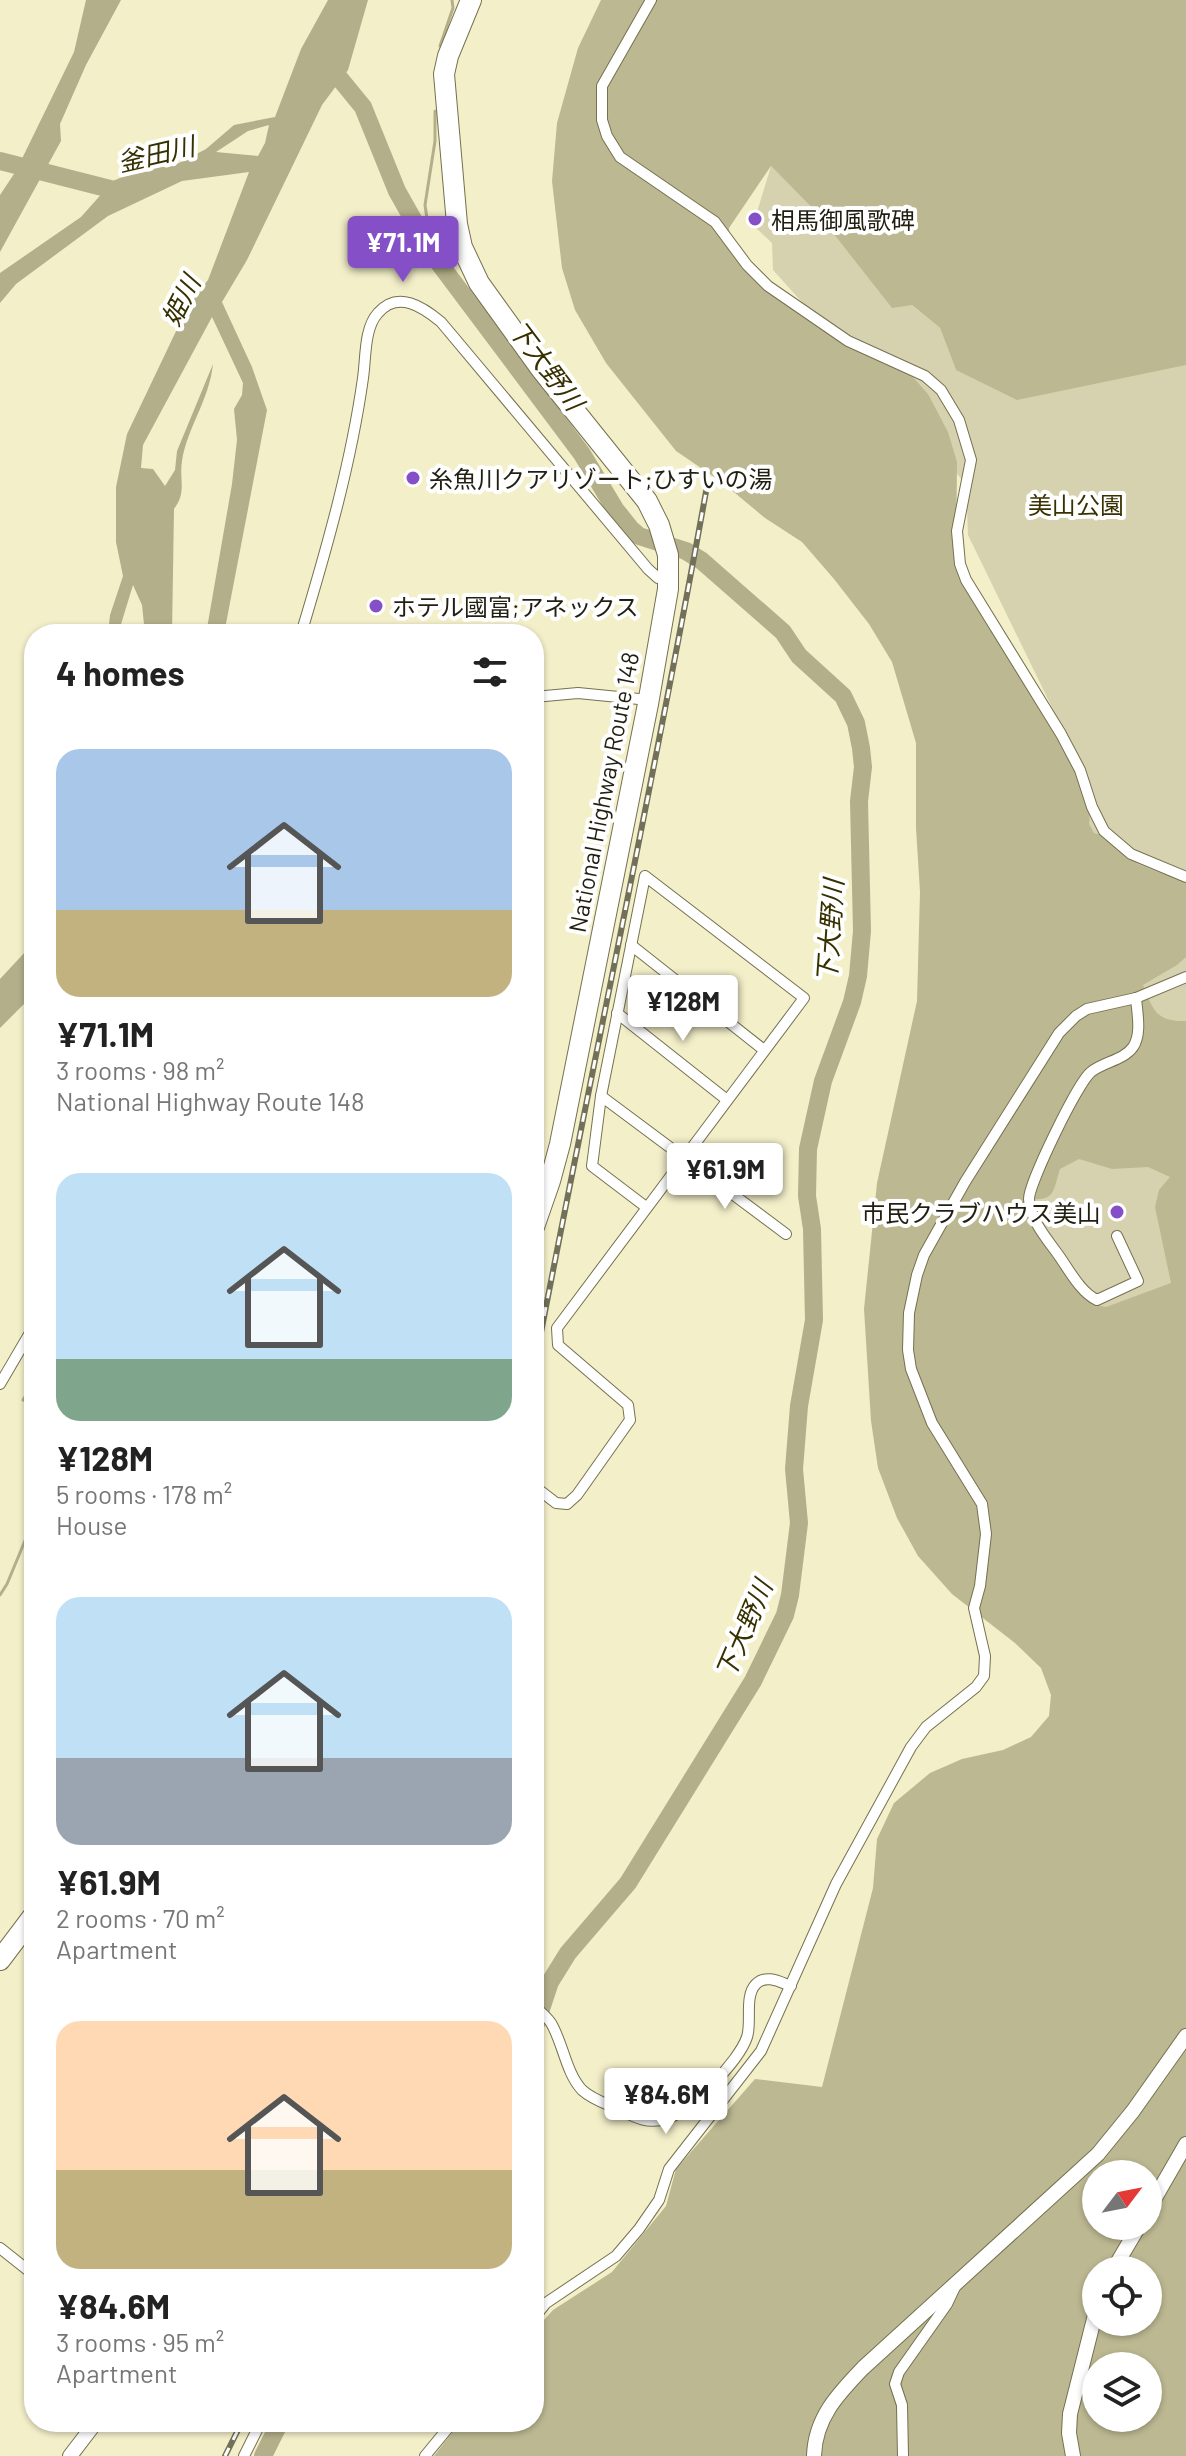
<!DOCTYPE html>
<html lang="en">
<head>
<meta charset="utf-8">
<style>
	:root { --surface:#fff; --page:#f6f6f6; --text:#222; --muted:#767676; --accent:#8550c7 }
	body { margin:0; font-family:Barlow,"Noto Sans JP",sans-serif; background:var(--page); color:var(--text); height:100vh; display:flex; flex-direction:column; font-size:30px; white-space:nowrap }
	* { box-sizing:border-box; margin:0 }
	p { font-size:26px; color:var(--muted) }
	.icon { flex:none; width:44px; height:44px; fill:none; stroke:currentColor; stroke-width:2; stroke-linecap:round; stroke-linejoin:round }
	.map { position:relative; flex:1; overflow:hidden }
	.sheet { position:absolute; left:24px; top:624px; width:520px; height:1808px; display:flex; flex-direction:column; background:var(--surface); border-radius:32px; box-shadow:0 2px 6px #0004 }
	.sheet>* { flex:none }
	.needle { width:52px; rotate:58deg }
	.fabs { position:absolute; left:1082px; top:2160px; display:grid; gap:16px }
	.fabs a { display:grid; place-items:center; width:80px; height:80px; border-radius:50%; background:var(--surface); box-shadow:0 2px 6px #0004; font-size:40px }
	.price { position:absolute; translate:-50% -68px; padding:0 18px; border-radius:8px; background:#fff; color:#222; font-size:26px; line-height:52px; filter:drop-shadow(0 2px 4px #0008) }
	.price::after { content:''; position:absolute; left:50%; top:48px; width:24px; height:18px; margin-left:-12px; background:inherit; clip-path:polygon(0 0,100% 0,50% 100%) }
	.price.current { background:var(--accent); color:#fff }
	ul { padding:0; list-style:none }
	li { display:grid; align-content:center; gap:16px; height:424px; padding:0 32px }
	li span { display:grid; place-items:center; height:248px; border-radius:24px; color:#555 }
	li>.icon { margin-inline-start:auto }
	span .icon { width:144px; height:144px; fill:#fffc; stroke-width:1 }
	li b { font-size:34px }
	h2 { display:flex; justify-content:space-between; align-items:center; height:96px; padding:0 32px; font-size:34px }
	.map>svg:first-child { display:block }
	.green { fill:#d6d2b0 }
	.forest { fill:#bcb892; fill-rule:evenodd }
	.water { fill:#b3af8a; fill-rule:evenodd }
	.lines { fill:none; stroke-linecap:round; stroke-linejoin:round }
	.stream { stroke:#b3af8a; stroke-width:3 }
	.river { stroke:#b3af8a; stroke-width:18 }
	.street-casing { stroke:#75714f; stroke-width:12 }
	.secondary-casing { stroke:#75714f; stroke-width:16 }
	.highway-casing { stroke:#75714f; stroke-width:22 }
	.street { stroke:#fff; stroke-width:10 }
	.secondary { stroke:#fff; stroke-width:14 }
	.highway { stroke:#fff; stroke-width:20 }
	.rail-casing { stroke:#727058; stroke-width:6 }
	.rail { stroke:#fff; stroke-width:3; stroke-dasharray:9; stroke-linecap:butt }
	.poi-dot { fill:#8550c7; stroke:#fff; stroke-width:3 }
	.labels { text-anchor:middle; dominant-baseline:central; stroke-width:8; stroke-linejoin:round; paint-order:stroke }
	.poi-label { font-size:24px; fill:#201f11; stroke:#fff; text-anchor:start }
	.park-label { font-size:24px; fill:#383201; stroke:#fff }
	.street-label { font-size:24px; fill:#201f11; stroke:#fff }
	.water-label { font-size:26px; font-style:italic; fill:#373101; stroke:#fff }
</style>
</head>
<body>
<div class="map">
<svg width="1186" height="2456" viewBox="0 0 1186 2456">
	<rect width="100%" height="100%" fill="#f3efc9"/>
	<path class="green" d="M771 166 819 215 854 258 940 328 956 370 1186 365V1633L989 1368 1060 724 968 535 966 484 773 270 772 243 753 225Z"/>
	<path class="forest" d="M601 0H1186V365L1017 400 956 370 940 328 912 305 892 308 819 215 771 166 729 228 731 248 817 325 911 375 928 394 948 432 957 462 956 562 1078 775C1082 791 1092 809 1089 824L1094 833C1108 835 1114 848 1125 856 1142 868 1166 875 1186 881V957L1177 965 1143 985C1153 1010 1156 1022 1186 1021V2456H434L460 2422H534V2331L553 2310 612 2272 666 2206 676 2169 755 2079 822 2087 873 1888 877 1839 894 1803 930 1773 962 1759 1003 1750 1031 1737 1049 1716 1051 1695 1041 1668 1015 1643 952 1594 918 1556 897 1518 878 1468 871 1421 864 1309 877 1183 917 1001 920 892 916 828V743L892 662 869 624 834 579 802 542 765 518 723 483 676 451 606 363 575 310 562 268 552 181 557 123 578 48ZM1079 1159 1112 1169 1148 1167 1170 1177 1159 1190 1155 1207 1171 1283 1106 1307 1096 1305 1085 1297 1025 1199C1055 1201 1052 1195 1060 1169ZM1096 2174H1148V2226H1096ZM1096 2270H1148V2322H1096ZM1096 2366H1148V2418H1096Z"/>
	<g class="water">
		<path d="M86 0H121L86 65 60 124 61 141 0 252V195L16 171 74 52Z"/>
		<path d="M328 0H368L348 70 322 105 247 260 222 302 252 367 267 410 224 634H206L232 484 237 440 234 409 242 395 243 383 212 317 143 445 141 468 153 469 165 486 175 470 177 451 213 364C209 401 187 428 182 461 179 480 187 492 174 509L172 634H145L142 605 133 585 118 634H108L110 615 123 576 116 542V487L127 434 189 304 208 280 249 172 182 181 108 216 16 284 0 303V273L81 217 113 181 140 169 173 166 206 149 234 125 275 117 301 49ZM269 125 265 143 258 156 216 152 248 131Z"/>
		<path d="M34 933V988L28 1000 0 1028V979L26 951Z"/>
	</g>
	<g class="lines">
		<g class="stream">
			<path d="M440 46 453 8 452 0"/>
			<path d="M432 253 425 205 435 141V111"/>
			<path d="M34 1382 23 1400 34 1405"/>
			<path d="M0 1595 7 1584 34 1519"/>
		</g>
		<g class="river">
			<path d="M327 63 363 107 397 191 433 255 582 454 615 509 631 529 639 536 686 551 702 561 783 632 799 656 843 696 856 723 861 748 863 767 859 801 862 931 858 976 852 1002 823 1081 808 1149 807 1196 812 1229 814 1320 799 1406 794 1469 799 1523 790 1595 785 1615 753 1681 628 1883 568 1953 550 1982 534 2030"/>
			<path d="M0 161 122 192 129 190"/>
			<path d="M263 2456 280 2422"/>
		</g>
		<defs>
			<g id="street">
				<path d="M651 0 602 86V120L607 136 620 157 715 222 747 265 768 286 848 341 925 376 941 390 959 420 971 460 957 531 960 564 966 580 1061 734 1080 770 1092 807 1104 831 1131 854 1186 877"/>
				<path d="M301 634C326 551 351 464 363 378 366 358 364 328 378 313 398 290 423 307 441 322L648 569 658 578H669"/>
				<path d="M534 697 578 693 649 700"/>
				<path d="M631 945 764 1050"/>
				<path d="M617 1013 727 1100"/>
				<path d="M601 1096 786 1234"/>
				<path d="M1117 1236 1138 1281 1097 1300C1080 1292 1068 1268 1057 1253 1046 1238 1030 1219 1029 1199 1029 1183 1078 1082 1091 1072 1103 1062 1124 1060 1133 1047 1142 1034 1137 1012 1136 998"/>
				<path d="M0 1384 34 1326"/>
				<path d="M534 1486 556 1503 567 1504 577 1495 630 1420 628 1405 558 1345 557 1328 804 998 645 876 601 1096 592 1166 646 1207"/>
				<path d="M534 2006C540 2011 547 2017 551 2023 563 2043 566 2073 582 2090 593 2100 607 2104 620 2110 636 2118 648 2124 666 2119 690 2112 739 2061 747 2037 752 2022 744 1996 756 1984 766 1974 780 1982 791 1986"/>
				<path d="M0 2248 34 2275"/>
				<path d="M534 2318 546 2303 616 2256 639 2229 659 2200 669 2169 761 2051 836 1884 911 1747 926 1727 976 1687 984 1676 985 1656 974 1608 980 1586 986 1534 982 1504 932 1423 911 1369 908 1350 909 1313 917 1275 924 1255 965 1182 1059 1033 1076 1016 1087 1009 1136 998 1186 977"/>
				<path d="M244 2456 261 2422"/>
				<path d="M425 2456 453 2422"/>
				<path d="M903 2456 902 2405 895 2384 899 2372 947 2304 956 2285"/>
			</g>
			<g id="secondary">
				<path d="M1148 2210 1186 2144"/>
				<path d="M1113 2270 1139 2226"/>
				<path d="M70 2456 96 2422"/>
				<path d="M814 2456C815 2418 838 2394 863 2368L1098 2154 1133 2111 1186 2036"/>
				<path d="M1073 2456 1069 2433 1070 2414 1096 2311"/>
			</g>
			<g id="highway">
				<path d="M471 0 448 56 444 74 457 224 462 247 479 283 541 369 647 501 659 525 668 555V589L648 704 560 1144 550 1181 534 1227"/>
				<path d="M0 1960 34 1915"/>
			</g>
		</defs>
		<use href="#street" class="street-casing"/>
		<use href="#secondary" class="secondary-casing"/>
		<use href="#highway" class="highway-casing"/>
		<use href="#street" class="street"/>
		<use href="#secondary" class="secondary"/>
		<use href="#highway" class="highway"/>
		<defs>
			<g id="rail">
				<path d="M534 1369C590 1075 654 782 707 486"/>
				<path d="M225 2456 242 2422"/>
			</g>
		</defs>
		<use href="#rail" class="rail-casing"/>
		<use href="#rail" class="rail"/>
	</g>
	<g class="poi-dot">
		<circle cx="755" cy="219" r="8"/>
		<circle cx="413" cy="478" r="8"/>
		<circle cx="376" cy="606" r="8"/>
		<circle cx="1117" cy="1212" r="8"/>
	</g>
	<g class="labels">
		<g class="poi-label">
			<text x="771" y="219">相馬御風歌碑</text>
			<text x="429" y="478">糸魚川クアリゾート;ひすいの湯</text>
			<text x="392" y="606">ホテル國富;アネックス</text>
			<text x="1101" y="1212" text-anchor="end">市民クラブハウス美山</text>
		</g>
		<g class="park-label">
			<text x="1076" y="504">美山公園</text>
		</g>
		<g class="street-label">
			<text transform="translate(603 792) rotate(-79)">National Highway Route 148</text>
		</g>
		<g class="water-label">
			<text transform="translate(156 153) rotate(-13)">釜田川</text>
			<text transform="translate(180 300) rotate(-63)">姫川</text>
			<text transform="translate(547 365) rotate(53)">下大野川</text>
			<text transform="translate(829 931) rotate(-86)">下大野川</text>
			<text transform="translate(743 1629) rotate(-67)">下大野川</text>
		</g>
	</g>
</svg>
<div class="fabs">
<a><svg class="needle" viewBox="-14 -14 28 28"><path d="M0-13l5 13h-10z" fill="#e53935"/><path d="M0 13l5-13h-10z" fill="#767676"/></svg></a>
<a><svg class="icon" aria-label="locate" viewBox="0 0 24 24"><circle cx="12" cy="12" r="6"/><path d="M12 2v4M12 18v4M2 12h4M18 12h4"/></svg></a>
<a><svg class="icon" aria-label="layers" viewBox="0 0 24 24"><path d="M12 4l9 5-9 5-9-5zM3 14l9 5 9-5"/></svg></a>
</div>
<b class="price current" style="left:403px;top:284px">¥71.1M</b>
<b class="price" style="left:683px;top:1043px">¥128M</b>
<b class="price" style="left:725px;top:1211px">¥61.9M</b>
<b class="price" style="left:666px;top:2136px">¥84.6M</b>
<section class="sheet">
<h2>4 homes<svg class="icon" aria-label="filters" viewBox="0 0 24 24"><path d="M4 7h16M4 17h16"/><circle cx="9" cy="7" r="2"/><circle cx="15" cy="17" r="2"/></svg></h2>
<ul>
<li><span style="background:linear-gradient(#a9c7e8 65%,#c2b280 0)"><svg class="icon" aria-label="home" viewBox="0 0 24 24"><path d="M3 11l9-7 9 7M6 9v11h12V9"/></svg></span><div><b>¥71.1M</b><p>3 rooms · 98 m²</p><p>National Highway Route 148</p></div></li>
<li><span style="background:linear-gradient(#bfe0f5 75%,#7fa58c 0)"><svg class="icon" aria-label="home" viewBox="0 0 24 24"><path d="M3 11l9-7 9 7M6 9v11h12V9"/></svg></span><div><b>¥128M</b><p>5 rooms · 178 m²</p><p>House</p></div></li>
<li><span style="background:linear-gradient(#bfe0f5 65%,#9aa5b1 0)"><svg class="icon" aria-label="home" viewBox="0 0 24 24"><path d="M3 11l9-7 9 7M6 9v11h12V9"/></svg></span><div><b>¥61.9M</b><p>2 rooms · 70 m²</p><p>Apartment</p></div></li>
<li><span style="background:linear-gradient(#ffd9b3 60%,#c2b280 0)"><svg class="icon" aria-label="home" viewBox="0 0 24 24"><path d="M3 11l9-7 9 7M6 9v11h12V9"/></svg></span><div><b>¥84.6M</b><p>3 rooms · 95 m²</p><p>Apartment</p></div></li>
</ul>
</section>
</div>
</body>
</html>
